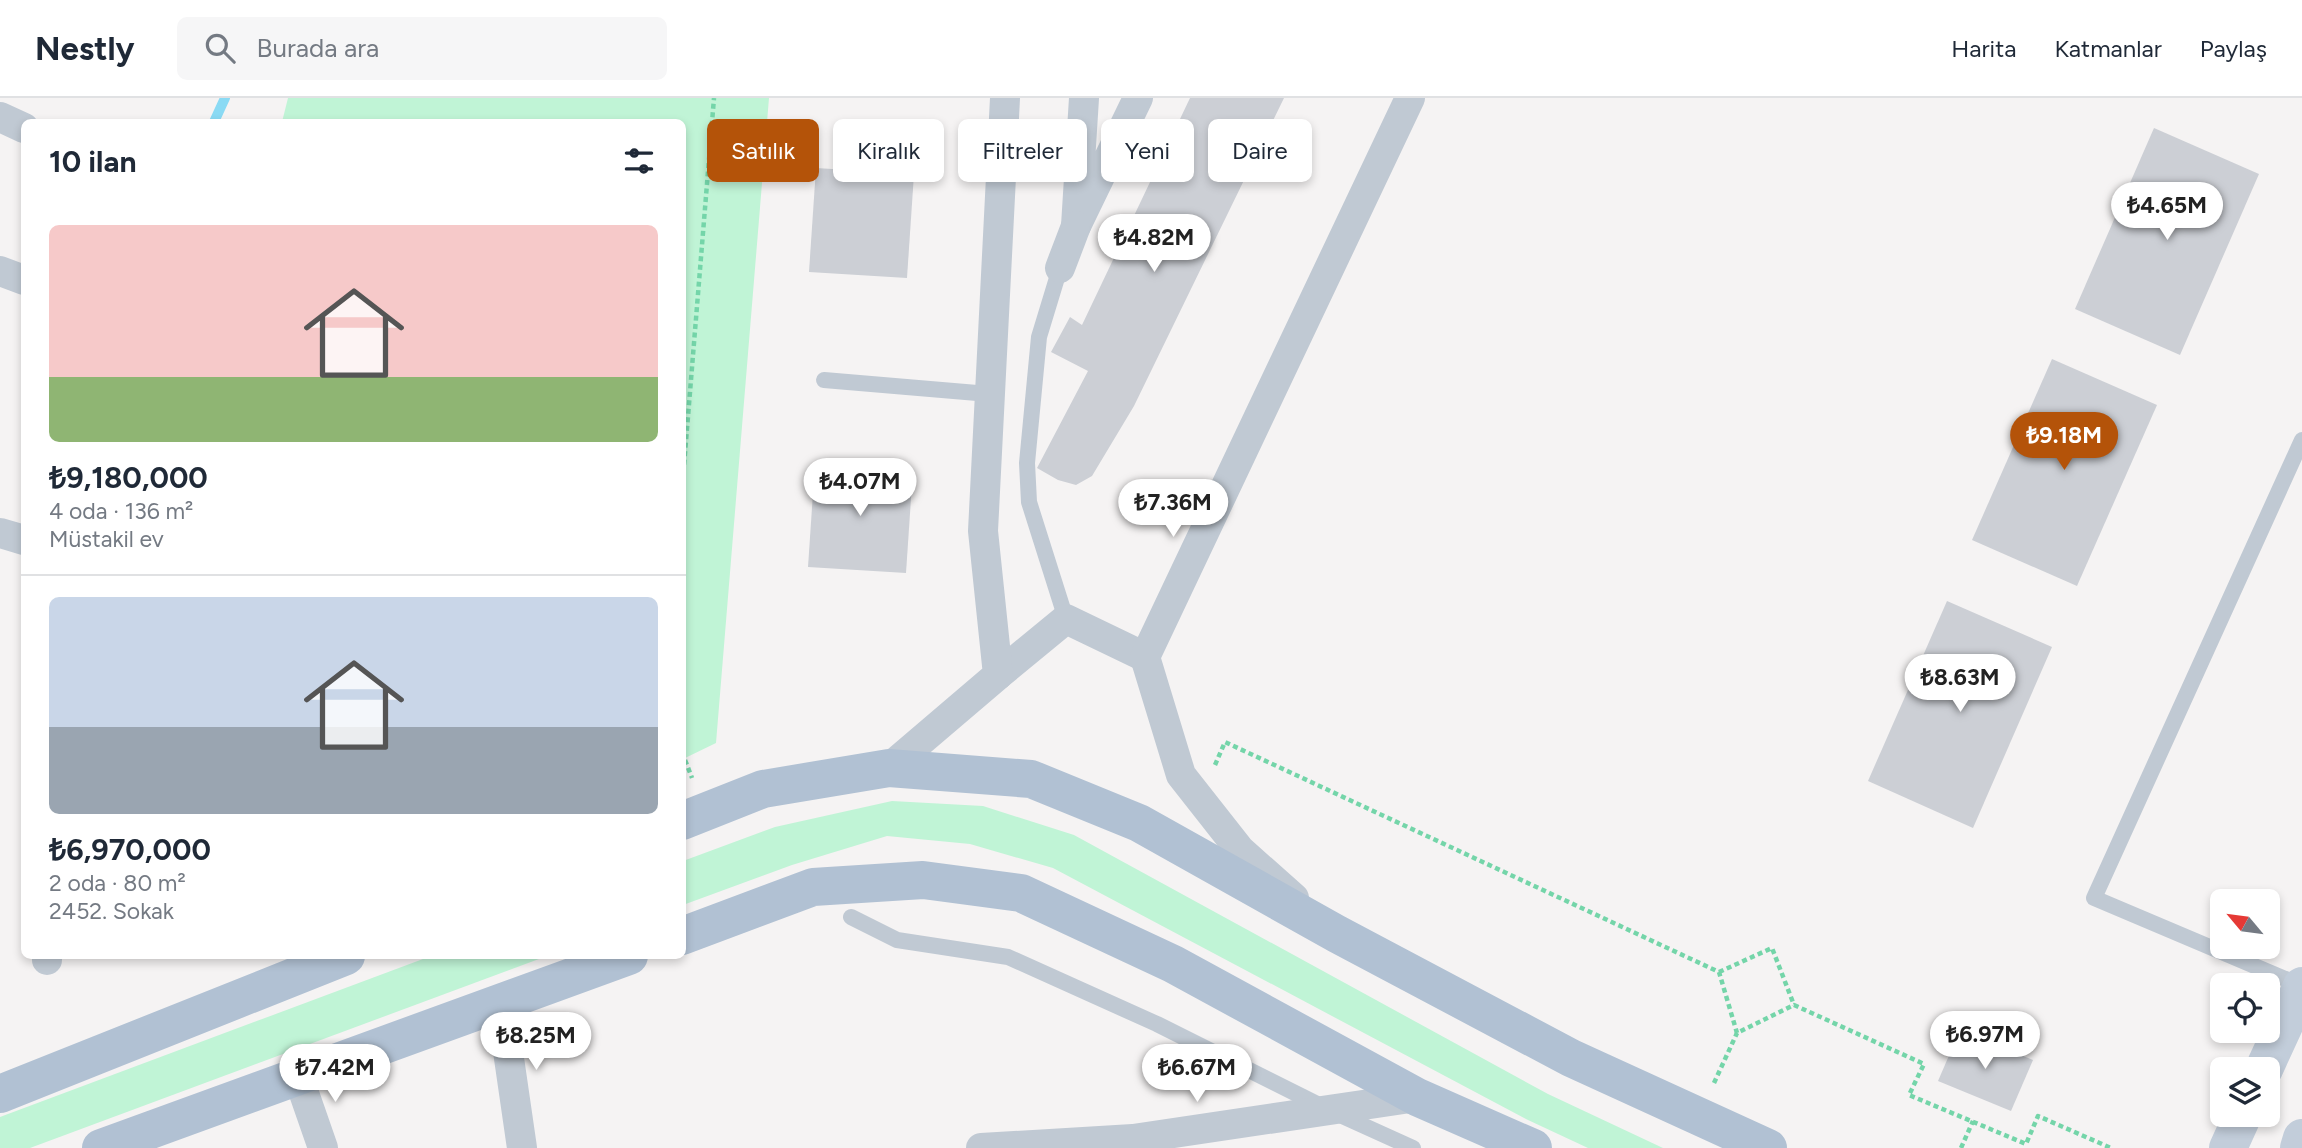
<!DOCTYPE html>
<html lang="tr">
<head>
<meta charset="utf-8">
<style>
	:root { --surface:#fff; --page:#f6f6f7; --text:#1f2937; --muted:#747a83; --line:#e0e1e3; --accent:#b45309 }
	body { margin:0; font-family:Figtree,sans-serif; background:var(--page); color:var(--text); height:100vh; display:flex; flex-direction:column; font-size:26px; white-space:nowrap }
	* { box-sizing:border-box; margin:0 }
	p { font-size:23px; color:var(--muted) }
	.icon { flex:none; width:38px; height:38px; fill:none; stroke:currentColor; stroke-width:2; stroke-linecap:round; stroke-linejoin:round }
	.map { position:relative; flex:1; overflow:hidden }
	.panel { position:absolute; left:21px; top:21px; width:665px; height:840px; display:flex; flex-direction:column; background:var(--surface); border-radius:10px; box-shadow:0 4px 10px #0003 }
	.panel>* { flex:none }
	.top-card { position:absolute; left:707px; top:21px; width:665px; height:63px; display:flex; gap:14px }
	.needle { width:46px; rotate:299deg }
	.buttons { position:absolute; left:2210px; top:791px; display:grid; gap:14px }
	.buttons a { display:grid; place-items:center; width:70px; height:70px; border-radius:10px; background:var(--surface); box-shadow:0 4px 10px #0003; font-size:35px }
	.price { position:absolute; translate:-50% -60px; padding:0 16px; border-radius:24px; background:#fff; color:#222; font-size:23px; line-height:46px; filter:drop-shadow(0 2px 4px #0008) }
	.price::after { content:''; position:absolute; left:50%; top:42px; width:21px; height:16px; margin-left:-10px; background:inherit; clip-path:polygon(0 0,100% 0,50% 100%) }
	.price.current { background:var(--accent); color:#fff }
	ul { padding:0; list-style:none }
	li { display:grid; align-content:center; gap:14px; height:371px; padding:0 28px }
	li+li { border-top:2px solid var(--line) }
	li span { display:grid; place-items:center; height:217px; border-radius:10px; color:#555 }
	li>.icon { margin-inline-start:auto }
	span .icon { width:126px; height:126px; fill:#fffc; stroke-width:1 }
	li b { font-size:30px }
	h2 { display:flex; justify-content:space-between; align-items:center; height:84px; padding:0 28px; font-size:30px }
	.tag { padding:0 24px; border-radius:10px; background:var(--surface); box-shadow:0 4px 10px #0003; font-size:24px; line-height:63px }
	.tag.current { background:var(--accent); color:#fff }
	header { display:flex; align-items:center; gap:42px; box-sizing:border-box; height:98px; padding:0 35px; background:var(--surface); border-bottom:2px solid var(--line) }
	header strong { font-size:33px }
	nav { display:flex; gap:38px; margin-inline-start:auto; font-size:24px }
	.search { width:490px; height:63px; background:var(--page); display:flex; align-items:center; gap:18px; box-sizing:border-box; padding:0 24px; border-radius:10px; color:var(--muted); font-size:26px }
	.map>svg:first-child { display:block }
	.green { fill:#c0f4d6 }
	.lines { fill:none; stroke-linecap:round; stroke-linejoin:round }
	.stream { stroke:#8adaf4; stroke-width:10 }
	.building { fill:#cccfd5 }
	.path { stroke:#74d5a9; stroke-width:4.5; stroke-dasharray:5 3.5; stroke-linecap:butt }
	.service { stroke:#c0c9d3; stroke-width:16 }
	.minor { stroke:#c0c9d3; stroke-width:30 }
	.secondary { stroke:#c2cdda; stroke-width:38 }
	.primary { stroke:#b1c1d3; stroke-width:38 }
</style>
</head>
<body>
<header>
<strong>Nestly</strong>
<div class="search"><svg class="icon" aria-label="search" viewBox="0 0 24 24"><circle cx="10" cy="10" r="6"/><path d="M15 15l6 6"/></svg>Burada ara</div>
<nav><a>Harita</a><a>Katmanlar</a><a>Paylaş</a></nav>
</header>
<div class="map">
<svg width="2302" height="1050" viewBox="0 0 2302 1050">
	<rect width="100%" height="100%" fill="#f5f3f3"/>
	<g class="green">
		<path d="M288 0H769L716 645 683 661 682 24H282Z"/>
		<path d="M892 703 983 708 1074 737 1548 996 1663 1050H1588L1528 1022 1053 770 970 746 887 738 792 767 683 807V763L775 729Z"/>
		<path d="M431 858H547L30 1050H0V1019Z"/>
	</g>
	<g class="lines">
		<path class="stream" d="M214 24 225 0"/>
	</g>
	<g class="building">
		<path d="M1190 0H1284L1134 308 1092 378 1076 387 1058 382 1037 370 1088 273 1051 254 1070 219 1082 227Z"/>
		<path d="M2154 30 2259 76 2180 257 2075 211Z"/>
		<path d="M816 70 914 76 907 180 809 174Z"/>
		<path d="M2052 261 2157 307 2077 488 1972 442Z"/>
		<path d="M815 365 913 371 906 475 808 469Z"/>
		<path d="M1947 503 2052 549 1973 730 1868 683Z"/>
		<path d="M1960 932 2033 962 2011 1013 1938 983Z"/>
	</g>
	<g class="lines">
		<g class="path">
			<path d="M682 392 714 0"/>
			<path d="M682 654 692 680"/>
			<path d="M1215 667 1225 644 1719 874 1737 935 1794 907 1924 966 1909 997 2026 1046 2038 1018 2111 1050"/>
			<path d="M1719 874 1772 850 1794 907"/>
			<path d="M1714 985 1737 935"/>
			<path d="M1961 1050 1973 1023"/>
		</g>
		<g class="service">
			<path d="M1060 170 1039 239 1027 365 1029 404 1066 521"/>
			<path d="M824 282 989 296"/>
			<path d="M851 819 897 842 1008 859 1157 926 1329 1012 1413 1050"/>
			<path d="M2302 888 2094 800 2302 342"/>
		</g>
		<g class="minor">
			<path d="M1084 0 1076 128 1138 0"/>
			<path d="M0 19 24 30"/>
			<path d="M1060 170 1076 128"/>
			<path d="M0 173 24 182"/>
			<path d="M0 435 24 442"/>
			<path d="M998 577 1066 521 1145 559"/>
			<path d="M889 670 998 577 983 433 1005 0"/>
			<path d="M1294 800 1240 752 1181 677 1145 559 1410 0"/>
			<path d="M47 862V858"/>
			<path d="M501 905 522 1050"/>
			<path d="M298 978 323 1050"/>
			<path d="M981 1050 1133 1041 1417 999"/>
		</g>
		<g class="secondary">
			<path d="M2264 971 2302 888"/>
			<path d="M2228 1050 2243 1017"/>
			<path d="M2299 1050 2302 1040"/>
		</g>
		<g class="primary">
			<path d="M682 723 763 691 889 670 1031 681 1139 725 1337 836 1571 960 1768 1050"/>
			<path d="M682 838 813 789 923 782 1021 795 1173 866 1417 999 1533 1050"/>
			<path d="M0 996 346 858"/>
			<path d="M101 1050 629 858"/>
		</g>
	</g>
</svg>
<div class="buttons">
<a><svg class="needle" viewBox="-14 -14 28 28"><path d="M0-13l5 13h-10z" fill="#e53935"/><path d="M0 13l5-13h-10z" fill="#747a83"/></svg></a>
<a><svg class="icon" aria-label="locate" viewBox="0 0 24 24"><circle cx="12" cy="12" r="6"/><path d="M12 2v4M12 18v4M2 12h4M18 12h4"/></svg></a>
<a><svg class="icon" aria-label="layers" viewBox="0 0 24 24"><path d="M12 4l9 5-9 5-9-5zM3 14l9 5 9-5"/></svg></a>
</div>
<b class="price" style="left:2167px;top:144px">₺4.65M</b>
<b class="price" style="left:1154px;top:176px">₺4.82M</b>
<b class="price current" style="left:2064px;top:374px">₺9.18M</b>
<b class="price" style="left:860px;top:420px">₺4.07M</b>
<b class="price" style="left:1173px;top:441px">₺7.36M</b>
<b class="price" style="left:1960px;top:616px">₺8.63M</b>
<b class="price" style="left:1985px;top:973px">₺6.97M</b>
<b class="price" style="left:536px;top:974px">₺8.25M</b>
<b class="price" style="left:335px;top:1006px">₺7.42M</b>
<b class="price" style="left:1197px;top:1006px">₺6.67M</b>
<div class="top-card">
<a class="tag current">Satılık</a>
<a class="tag">Kiralık</a>
<a class="tag">Filtreler</a>
<a class="tag">Yeni</a>
<a class="tag">Daire</a>
</div>
<section class="panel">
<h2>10 ilan<svg class="icon" aria-label="filters" viewBox="0 0 24 24"><path d="M4 7h16M4 17h16"/><circle cx="9" cy="7" r="2"/><circle cx="15" cy="17" r="2"/></svg></h2>
<ul>
<li><span style="background:linear-gradient(#f6c9c9 70%,#8fb573 0)"><svg class="icon" aria-label="home" viewBox="0 0 24 24"><path d="M3 11l9-7 9 7M6 9v11h12V9"/></svg></span><div><b>₺9,180,000</b><p>4 oda · 136 m²</p><p>Müstakil ev</p></div></li>
<li><span style="background:linear-gradient(#c9d6e8 60%,#9aa5b1 0)"><svg class="icon" aria-label="home" viewBox="0 0 24 24"><path d="M3 11l9-7 9 7M6 9v11h12V9"/></svg></span><div><b>₺6,970,000</b><p>2 oda · 80 m²</p><p>2452. Sokak</p></div></li>
</ul>
</section>
</div>
</body>
</html>
